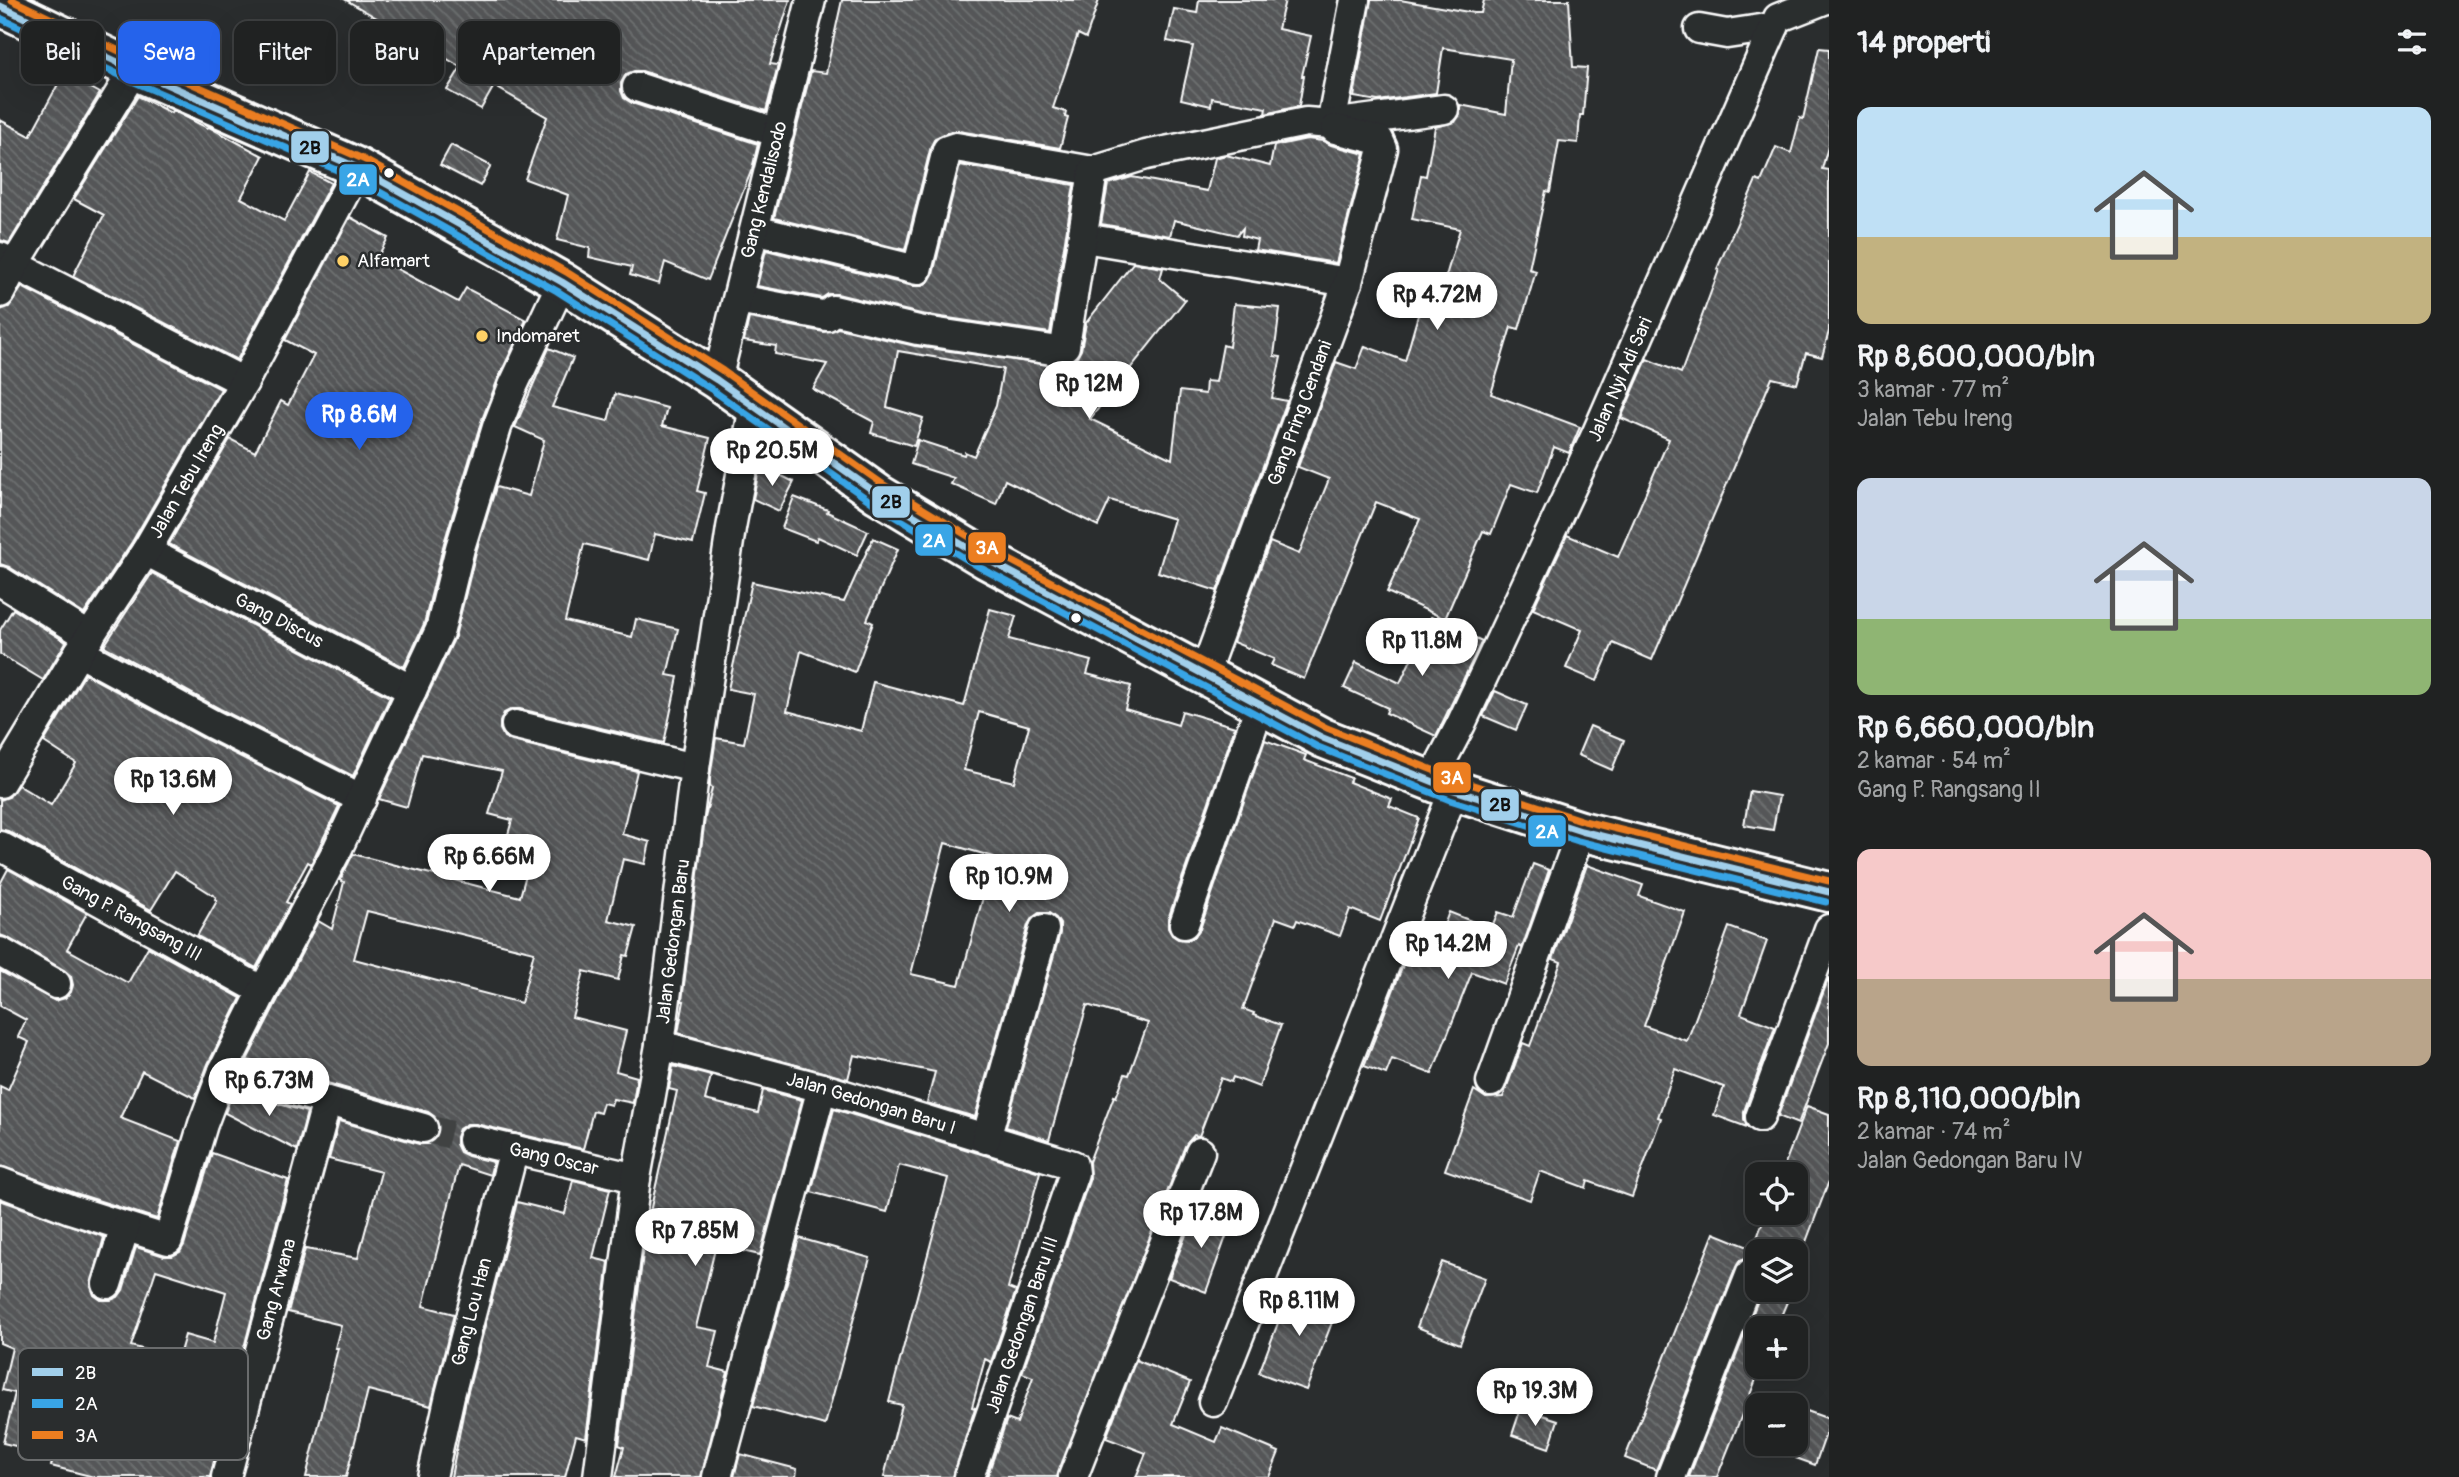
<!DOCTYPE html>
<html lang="id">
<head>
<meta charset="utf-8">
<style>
	:root { --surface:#202222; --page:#282a2a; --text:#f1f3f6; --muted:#a2a4a5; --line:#3d3f40; --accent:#2563eb }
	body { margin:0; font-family:Pangolin,sans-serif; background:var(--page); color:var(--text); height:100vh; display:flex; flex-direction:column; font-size:26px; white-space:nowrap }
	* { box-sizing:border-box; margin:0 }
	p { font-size:23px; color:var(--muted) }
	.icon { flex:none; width:38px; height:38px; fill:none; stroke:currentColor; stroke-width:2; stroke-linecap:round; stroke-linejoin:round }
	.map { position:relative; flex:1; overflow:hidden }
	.details { display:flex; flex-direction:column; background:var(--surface); width:630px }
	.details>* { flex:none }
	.top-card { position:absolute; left:21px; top:21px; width:665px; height:63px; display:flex; gap:14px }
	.tools { position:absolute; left:1745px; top:1162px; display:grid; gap:14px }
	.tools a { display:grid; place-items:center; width:63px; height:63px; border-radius:14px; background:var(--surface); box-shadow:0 7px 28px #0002,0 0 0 2px var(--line); font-size:35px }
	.price { position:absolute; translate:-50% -60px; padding:0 16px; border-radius:24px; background:#fff; color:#222; font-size:23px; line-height:46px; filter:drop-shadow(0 2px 4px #0008) }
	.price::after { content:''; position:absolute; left:50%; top:42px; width:21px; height:16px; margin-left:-10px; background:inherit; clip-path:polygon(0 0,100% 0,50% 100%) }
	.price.active { background:var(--accent); color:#fff }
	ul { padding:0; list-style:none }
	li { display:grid; align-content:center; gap:14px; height:371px; padding:0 28px }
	li span { display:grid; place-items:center; height:217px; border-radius:14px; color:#555 }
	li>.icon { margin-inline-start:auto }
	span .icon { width:126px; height:126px; fill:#fffc; stroke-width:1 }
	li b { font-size:30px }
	h2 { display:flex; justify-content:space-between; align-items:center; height:84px; padding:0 28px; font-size:30px }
	.chip { padding:0 24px; border-radius:14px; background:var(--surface); box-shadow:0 7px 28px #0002,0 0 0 2px var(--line); font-size:24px; line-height:63px }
	.chip.active { background:var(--accent); color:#fff }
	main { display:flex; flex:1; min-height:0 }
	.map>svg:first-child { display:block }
	.building { fill:url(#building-back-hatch); stroke:#fff; stroke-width:2; fill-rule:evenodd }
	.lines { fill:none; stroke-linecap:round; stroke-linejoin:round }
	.street-tunnel { stroke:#3f4243; stroke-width:28; stroke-dasharray:28 14; stroke-linecap:butt }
	.street-casing { stroke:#fff; stroke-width:33 }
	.primary-casing { stroke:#fff; stroke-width:44 }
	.street { stroke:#2a2d2e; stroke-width:28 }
	.primary { stroke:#2a2d2e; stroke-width:38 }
	.bus-1-casing { stroke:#2a2d2e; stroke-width:12 }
	.bus-2-casing { stroke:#2a2d2e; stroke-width:12 }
	.bus-3-casing { stroke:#2a2d2e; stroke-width:12 }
	.bus-1 { stroke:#a1cfeb; stroke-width:7 }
	.bus-2 { stroke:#39a5e6; stroke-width:7 }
	.bus-3 { stroke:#ec7e20; stroke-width:7 }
	.bus-dot { fill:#fff; stroke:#2a2d2e; stroke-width:2.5 }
	.poi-dot { fill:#ffd166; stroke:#2a2d2e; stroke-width:2.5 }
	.labels { text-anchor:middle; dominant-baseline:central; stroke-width:5; stroke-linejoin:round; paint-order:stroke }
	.street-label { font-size:19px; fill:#fff; stroke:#2a2d2e }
	.poi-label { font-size:19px; fill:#fff; stroke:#2a2d2e; text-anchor:start }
	.key { fill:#2a2d2e; stroke:#6a6c6d; stroke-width:2 }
	.key-label { font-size:19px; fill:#fff }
	.line-badge { stroke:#2a2d2e; stroke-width:2.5 }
	.badge-label { font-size:19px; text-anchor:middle; font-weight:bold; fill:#fff }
	.pale-badge-label { font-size:19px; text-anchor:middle; font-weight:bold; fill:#111 }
</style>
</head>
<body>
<main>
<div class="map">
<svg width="1829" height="1477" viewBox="0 0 1829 1477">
	<defs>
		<pattern id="building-back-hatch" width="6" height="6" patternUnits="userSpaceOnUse" patternTransform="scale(1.75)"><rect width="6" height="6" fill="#555758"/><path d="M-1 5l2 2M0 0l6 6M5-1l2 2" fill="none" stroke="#6e7071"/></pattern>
	</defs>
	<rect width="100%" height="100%" fill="#2a2d2e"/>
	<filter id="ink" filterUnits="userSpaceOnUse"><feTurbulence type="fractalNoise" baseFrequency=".0143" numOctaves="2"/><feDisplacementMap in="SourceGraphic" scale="14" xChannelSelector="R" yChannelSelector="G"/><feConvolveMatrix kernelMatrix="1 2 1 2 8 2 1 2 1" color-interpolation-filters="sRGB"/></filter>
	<g filter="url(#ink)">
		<g class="building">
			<path d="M346 0H790L770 64 778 65 766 111 642 71H634L626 74 621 83V91L624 98 632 103 758 144 752 169 708 280 665 262 659 284 630 275 632 267 589 257 590 248 557 240 568 195 525 179 547 117 494 86 481 109 447 90 461 67Z"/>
			<path d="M842 0H1099L1086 38 1078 34 1053 108 1066 112 1065 117 1068 118 1060 148 959 131H951L935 138 931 146 905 250 774 218 811 71 826 73Z"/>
			<path d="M1199 0H1285L1278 29 1311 36 1302 76H1304L1299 106 1265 114 1266 108 1212 98 1211 106 1181 99 1193 46 1167 41 1174 9 1197 13Z"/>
			<path d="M1371 0H1400L1474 13H1481L1484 0H1569L1573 67 1587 68 1583 115H1580L1578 143 1559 141 1550 192 1546 191 1529 269 1536 271 1519 329 1511 327 1491 394 1580 427 1569 453 1554 447 1537 493 1511 484 1491 534 1483 531 1445 619 1387 592 1420 519 1376 502 1304 679 1271 665 1274 659 1233 642 1270 542 1299 554 1329 479 1298 467 1336 362 1356 369 1365 346 1405 361 1420 308 1435 313 1460 229 1412 219 1421 175 1426 176 1435 127 1455 122 1460 115V105L1506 114 1511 59 1443 48 1436 93 1378 101 1354 97Z"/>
			<path d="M1819 48 1829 49V143L1822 169 1829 170V331L1822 357 1806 353 1797 384 1772 378 1652 660 1613 643 1597 681 1566 668 1582 630 1533 609 1567 535 1618 557 1669 439 1621 418 1647 359 1681 373 1719 270 1717 269 1756 180 1761 182 1776 147 1791 153 1800 118 1803 119Z"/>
			<path d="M64 73 100 93 9 243 0 240V120L30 136Z"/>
			<path d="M138 96 171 113 172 110 207 128 209 127 263 156 241 198 284 221 310 172 331 183 237 360 73 276 104 215 74 199Z"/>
			<path d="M1307 139 1323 141 1331 145 1365 154 1336 263 1255 250 1257 240 1242 236 1243 228 1237 235 1174 220 1170 236 1101 224 1108 184 1132 177 1207 191 1215 158 1226 155 1270 166 1274 146Z"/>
			<path d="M451 145 491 166 480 186 440 165Z"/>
			<path d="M960 165 1074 185 1050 333 921 314 837 294H828L822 298 757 286 766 250 913 286H922L929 281 933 274Z"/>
			<path d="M350 217 388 238 377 258 458 302 466 288 526 320 498 379 481 422 444 543 424 624 404 667 169 544 230 439 255 452 281 401 288 405 314 355 285 340Z"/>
			<path d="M1133 263 1163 268 1160 279 1185 300 1090 419 1172 459 1180 391 1205 394 1206 381 1216 382 1223 345 1229 347 1234 304 1280 308 1274 356 1281 357 1272 398 1287 401 1217 591 1158 572 1174 519 1110 500 1098 526 1005 480 996 504 951 484 954 478 911 464 918 440 964 455 965 452 974 456 996 406 1003 369 898 351 887 407 923 418 914 446 871 433 874 422 813 389 827 364 775 354 776 346 744 341 749 318 824 332 838 328 915 346 1063 367 1076 359 1081 350 1086 323Z"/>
			<path d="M22 287 221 389 132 542 84 614 9 567 0 564V310L9 307Z"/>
			<path d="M549 348 573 358 552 407 608 421 615 394 667 408 662 426 710 438 697 491 705 493 693 543 655 534 649 560 584 544 565 621 632 637 636 619 678 629 667 675 678 677 664 743 520 709H512L504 713 500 722V729L504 737 512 741 637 771 622 834 650 842 645 864 623 859 608 920 636 927 628 956 624 955 618 980 584 971 572 1017 626 1031 616 1071 637 1077 633 1103 613 1099 611 1105 603 1103 600 1113 593 1111 583 1149 476 1124H467L459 1129 456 1137V1144L460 1152 468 1156 493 1162 490 1175 459 1165 423 1306 454 1314 431 1406 368 1390 346 1477H306L338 1348H335L341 1325 288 1312 305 1249 358 1258 381 1172 329 1159 339 1121 419 1144H428L435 1139 439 1132V1125L435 1117 428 1112 247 1060 318 921 332 929 344 882 340 880 353 854 520 897 533 848 506 842 512 820 489 814 502 771 422 754 407 807 379 799 455 637 476 552 496 487 529 496 544 440 515 427ZM367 911 534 952 521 1003 354 959Z"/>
			<path d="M760 465 794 482 779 511 753 499Z"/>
			<path d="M794 497 828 510 827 512 868 531 857 555 818 537 816 541 782 528Z"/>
			<path d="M873 538 898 549 867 620 873 623 855 672 801 651 787 711 861 731 873 682 964 706 990 609 1016 616 1009 639 1091 661 1087 674 1131 686 1125 709 1178 725 1182 711 1235 727 1168 919V928L1172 935 1178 939 1188 940 1195 936 1200 929 1265 740 1306 755 1304 760 1351 778 1349 782 1392 799 1389 806 1419 818 1380 921 1350 909 1340 936 1297 920 1295 925 1276 918 1243 1009 1254 1013 1253 1015 1281 1025 1259 1087 1233 1077 1231 1082 1221 1078 1199 1136 1194 1135 1185 1146 1057 1477H987L1007 1419 1017 1423 1033 1377 1022 1373 1090 1178 1089 1162 1114 1096 1116 1097 1125 1074 1129 1075 1148 1023 1087 1005 1049 1140 1006 1127 1060 933V924L1056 918 1049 913H1039L1032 918 1028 925 975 1117 927 1103 935 1072 854 1055 848 1079 678 1033 684 1001H682L705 818 712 788 710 787V778L716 738 744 743 754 694 728 689 752 582 844 602ZM979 712 1029 726 1014 782 964 770ZM945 843 994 857 959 985 911 974Z"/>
			<path d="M152 573 390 697 353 776 220 709 104 646Z"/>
			<path d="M13 609 66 642 43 680 0 654V630Z"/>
			<path d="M1431 617 1482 641 1436 736 1386 713 1388 708 1344 688 1356 662 1400 683Z"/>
			<path d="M85 674 205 739 339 806 311 864 308 862 286 902 290 904 256 968 197 936 217 901 215 899 216 897 175 871 151 910 8 831 0 829V800L9 797 18 785 51 805 76 763 44 742Z"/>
			<path d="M1495 691 1527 705 1516 730 1483 716Z"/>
			<path d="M1590 726 1624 740 1612 770 1578 755Z"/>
			<path d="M1750 791 1779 796 1773 830 1744 825Z"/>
			<path d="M1533 864 1549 870 1522 948 1519 946 1504 984 1472 972 1432 1074 1392 1059 1386 1074 1364 1066 1414 937 1436 946 1449 912 1491 929 1498 912 1513 917Z"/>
			<path d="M1587 865 1643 885 1639 896 1685 912 1644 1026 1687 1041 1729 927 1767 941 1741 1014 1775 1027 1744 1111V1119L1747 1127 1714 1115 1724 1087 1675 1069 1658 1117 1661 1118 1632 1197 1588 1181 1586 1188 1540 1171 1530 1200 1445 1170 1474 1090 1486 1098 1503 1097 1523 1043 1530 1046 1561 962 1553 959Z"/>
			<path d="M8 869 87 913 67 949 128 983 148 947 241 998 208 1064 195 1098 142 1071 120 1118 180 1141 157 1219 75 1193 0 1166V1086L8 1090 29 1042 18 1037 26 1020 0 1006V971L55 1001 65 998 71 992 73 985 71 976 64 970 8 938 0 935V884Z"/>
			<path d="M1829 977V1043L1798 1124 1778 1116Z"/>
			<path d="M673 1066 711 1076 705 1100 758 1113 763 1090 802 1100 760 1255 716 1245 696 1327 718 1331 709 1367 728 1372 701 1477H616L624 1447 619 1445 646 1230 677 1091 669 1089Z"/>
			<path d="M233 1091 307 1112 297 1150 225 1113Z"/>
			<path d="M1807 1106 1829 1114V1181L1798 1263 1802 1265 1796 1280V1251H1757V1258L1748 1257 1740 1260 1736 1267 1656 1470 1625 1458 1714 1233 1753 1249 1766 1213H1796V1174H1781Z"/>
			<path d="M834 1109 1040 1172 1008 1288 1016 1291 991 1362 985 1359 972 1407 975 1408 953 1477H884L902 1405 889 1402 948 1178 899 1165 887 1212 811 1192Z"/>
			<path d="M212 1153 288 1180 210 1477H94L51 1466 54 1455 3 1443 15 1393 2 1390 12 1348 0 1343V1200L104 1237 91 1287 94 1295 101 1300H111L118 1297 123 1290 136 1247 164 1256H172L180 1252 184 1245ZM156 1270 226 1292 213 1343 185 1335 178 1359 131 1346Z"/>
			<path d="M573 1180 610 1189 593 1258 609 1262 586 1438 576 1435 565 1477H451L466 1399 517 1202 565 1214Z"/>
			<path d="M1197 1207 1232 1220 1206 1292 1169 1278Z"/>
			<path d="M799 1238 870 1258 825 1425 753 1406Z"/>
			<path d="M1442 1262 1485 1278 1460 1344 1417 1327Z"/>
			<path d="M1292 1286 1339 1304 1306 1390 1259 1373Z"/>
			<path d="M1762 1290H1792L1776 1328H1757V1367H1761L1717 1477H1689Z"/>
			<path d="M1136 1360 1190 1382 1173 1424 1216 1442 1222 1428 1279 1452 1269 1477H1136L1146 1453 1106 1438Z"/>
			<path d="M1796 1407 1829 1419V1425L1815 1465 1796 1458Z"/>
			<path d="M1521 1408 1558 1420 1549 1448 1512 1435Z"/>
			<path d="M740 1454 797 1469 796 1477H734Z"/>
		</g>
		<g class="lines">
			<path class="street-tunnel" d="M423 1128 472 1140"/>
			<defs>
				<g id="street">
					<path d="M1699 29 1727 34 1774 27"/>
					<path d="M637 87 779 133"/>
					<path d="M1331 124 1355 0"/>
					<path d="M755 230 917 270 947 150 956 147 1093 171"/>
					<path d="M1084 238 1348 282"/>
					<path d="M0 257 244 382"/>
					<path d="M0 293 15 264 134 70"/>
					<path d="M738 299 827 316 833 310 918 330 1059 351 1065 346 1093 171 1146 155 1306 122 1331 124 1444 109"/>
					<path id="s1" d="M717 380 811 0"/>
					<path id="s2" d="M146 551 412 690"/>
					<path d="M0 581 90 637"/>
					<path d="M79 652 212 724 362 799"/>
					<path id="s3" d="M1204 674 1348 282 1383 149 1379 140 1335 129"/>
					<path d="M516 725 695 768"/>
					<path id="s4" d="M1431 781 1461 724 1595 437 1778 18 1824 0"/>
					<path id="s5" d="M0 783 79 652 146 551 244 382 358 168"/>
					<path id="s6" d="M0 846 263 991"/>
					<path d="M1184 924 1260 705"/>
					<path d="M0 952 56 984"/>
					<path id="s7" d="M660 1045 822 1088 1073 1165 1074 1173 969 1477"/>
					<path d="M223 1071 423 1128"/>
					<path d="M1491 1082 1581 831"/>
					<path d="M1760 1117 1829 929"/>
					<path d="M986 1139 1044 929"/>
					<path id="s8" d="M472 1140 636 1178"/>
					<path d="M0 1182 70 1209 168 1240 203 1124 223 1071 263 991 338 848 440 630 460 548 497 427 513 386 562 282"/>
					<path d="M107 1284 125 1227"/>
					<path d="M1213 1402 1454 790"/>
					<path id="s9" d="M226 1477 327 1101"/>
					<path id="s10" d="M432 1477 450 1395 514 1149"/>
					<path id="s11" d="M598 1477 636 1178 660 1045 695 768 731 528 754 406"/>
					<path d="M717 1477 822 1088"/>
					<path d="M1073 1477 1200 1152"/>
					<path d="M1671 1477 1751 1273"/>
				</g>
				<path id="primary" d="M0 6 134 70 358 168 394 188 562 282 717 380 878 494 986 559 1323 738 1454 790 1581 831 1829 892"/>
			</defs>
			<use href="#street" class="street-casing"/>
			<use href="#primary" class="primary-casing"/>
			<use href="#street" class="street"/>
			<use href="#primary" class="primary"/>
			<defs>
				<path id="bus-1" d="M0 6 134 70 358 168 562 282 717 380 878 494 986 559 1323 738 1454 790 1581 831 1829 892"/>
				<path id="bus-2" d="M0 18 130 80 353 177 557 291 711 389 873 503 981 568 1318 747 1450 800 1578 841 1826 902"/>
				<path id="bus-3" d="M12 0 138 60 363 159 568 273 723 371 884 485 991 550 1327 728 1458 780 1584 821 1829 881"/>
			</defs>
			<use href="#bus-1" class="bus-1-casing"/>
			<use href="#bus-2" class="bus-2-casing"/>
			<use href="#bus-3" class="bus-3-casing"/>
			<use href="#bus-1" class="bus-1"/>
			<use href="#bus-2" class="bus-2"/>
			<use href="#bus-3" class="bus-3"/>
		</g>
	</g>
	<g class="bus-dot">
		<circle cx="389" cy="173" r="6"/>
		<circle cx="1076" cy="618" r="6"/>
	</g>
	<g class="poi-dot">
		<circle cx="343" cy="261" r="7"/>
		<circle cx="482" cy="336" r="7"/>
	</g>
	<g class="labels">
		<g class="street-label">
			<text stroke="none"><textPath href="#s1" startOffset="196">Gang Kendalisodo</textPath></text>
			<text stroke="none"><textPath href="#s4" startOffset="444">Jalan Nyi Adi Sari</textPath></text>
			<text stroke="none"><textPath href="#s3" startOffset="278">Gang Pring Cendani</textPath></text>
			<text stroke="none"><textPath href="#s5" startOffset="355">Jalan Tebu Ireng</textPath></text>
			<text stroke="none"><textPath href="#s2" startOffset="150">Gang Discus</textPath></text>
			<text stroke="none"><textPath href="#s6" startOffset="150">Gang P. Rangsang III</textPath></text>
			<text stroke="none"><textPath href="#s11" startOffset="541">Jalan Gedongan Baru</textPath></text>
			<text stroke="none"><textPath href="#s7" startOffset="219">Jalan Gedongan Baru I</textPath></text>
			<text stroke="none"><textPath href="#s8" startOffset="84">Gang Oscar</textPath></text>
			<text stroke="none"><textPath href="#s9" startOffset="194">Gang Arwana</textPath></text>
			<text stroke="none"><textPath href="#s10" startOffset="170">Gang Lou Han</textPath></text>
			<text transform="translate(1022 1325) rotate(-71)">Jalan Gedongan Baru III</text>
		</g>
		<g class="poi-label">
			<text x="357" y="261">Alfamart</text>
			<text x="496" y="336">Indomaret</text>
		</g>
	</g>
	<rect x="18" y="1348" width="230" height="112" rx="10" class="key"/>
	<rect x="32" y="1368" width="31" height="8" fill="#a1cfeb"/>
	<rect x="32" y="1399" width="31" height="9" fill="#39a5e6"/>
	<rect x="32" y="1431" width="31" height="8" fill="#ec7e20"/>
	<g class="key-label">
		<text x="75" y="1379">2B</text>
		<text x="75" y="1410">2A</text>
		<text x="75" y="1442">3A</text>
	</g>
	<g class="line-badge">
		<rect x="290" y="130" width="40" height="34" rx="7" fill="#a1cfeb"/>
		<rect x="338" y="163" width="40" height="33" rx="7" fill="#39a5e6"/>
		<rect x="871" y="485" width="40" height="34" rx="7" fill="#a1cfeb"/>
		<rect x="914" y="523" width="40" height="34" rx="7" fill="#39a5e6"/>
		<rect x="967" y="531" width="40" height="33" rx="7" fill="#ec7e20"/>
		<rect x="1432" y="761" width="40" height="33" rx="7" fill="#ec7e20"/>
		<rect x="1480" y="788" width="40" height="34" rx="7" fill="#a1cfeb"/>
		<rect x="1527" y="814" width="40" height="34" rx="7" fill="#39a5e6"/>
	</g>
	<g class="badge-label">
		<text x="358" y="186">2A</text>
		<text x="934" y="547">2A</text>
		<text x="987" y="554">3A</text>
		<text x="1452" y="784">3A</text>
		<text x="1547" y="838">2A</text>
	</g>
	<g class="pale-badge-label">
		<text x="310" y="154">2B</text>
		<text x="891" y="508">2B</text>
		<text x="1500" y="811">2B</text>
	</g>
</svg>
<div class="tools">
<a><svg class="icon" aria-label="locate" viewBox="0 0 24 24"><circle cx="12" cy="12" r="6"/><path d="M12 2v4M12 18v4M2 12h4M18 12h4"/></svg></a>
<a><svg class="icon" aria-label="layers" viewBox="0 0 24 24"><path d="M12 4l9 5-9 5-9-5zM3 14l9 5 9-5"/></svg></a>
<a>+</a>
<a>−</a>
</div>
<b class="price" style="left:1437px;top:332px">Rp 4.72M</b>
<b class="price" style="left:1089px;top:421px">Rp 12M</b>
<b class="price active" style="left:359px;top:452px">Rp 8.6M</b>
<b class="price" style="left:772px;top:488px">Rp 20.5M</b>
<b class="price" style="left:1422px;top:678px">Rp 11.8M</b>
<b class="price" style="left:173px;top:817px">Rp 13.6M</b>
<b class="price" style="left:489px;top:894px">Rp 6.66M</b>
<b class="price" style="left:1009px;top:914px">Rp 10.9M</b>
<b class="price" style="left:1448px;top:981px">Rp 14.2M</b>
<b class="price" style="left:269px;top:1118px">Rp 6.73M</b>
<b class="price" style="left:1201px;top:1250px">Rp 17.8M</b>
<b class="price" style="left:695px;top:1268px">Rp 7.85M</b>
<b class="price" style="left:1299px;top:1338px">Rp 8.11M</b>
<b class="price" style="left:1535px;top:1428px">Rp 19.3M</b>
<div class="top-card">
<a class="chip">Beli</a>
<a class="chip active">Sewa</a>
<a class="chip">Filter</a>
<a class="chip">Baru</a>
<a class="chip">Apartemen</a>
</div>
</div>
<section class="details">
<h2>14 properti<svg class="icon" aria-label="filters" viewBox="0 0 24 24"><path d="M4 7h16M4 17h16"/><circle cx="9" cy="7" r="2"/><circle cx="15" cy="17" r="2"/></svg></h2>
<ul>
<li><span style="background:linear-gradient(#bfe0f5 60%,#c2b280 0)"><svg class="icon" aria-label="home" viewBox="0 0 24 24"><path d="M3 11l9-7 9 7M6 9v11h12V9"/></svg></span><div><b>Rp 8,600,000/bln</b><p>3 kamar · 77 m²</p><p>Jalan Tebu Ireng</p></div></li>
<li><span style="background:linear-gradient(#c9d6e8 65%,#8fb573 0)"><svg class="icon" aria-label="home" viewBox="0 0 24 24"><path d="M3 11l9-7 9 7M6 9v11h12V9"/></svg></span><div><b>Rp 6,660,000/bln</b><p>2 kamar · 54 m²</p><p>Gang P. Rangsang II</p></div></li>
<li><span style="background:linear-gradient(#f6c9c9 60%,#b9a48a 0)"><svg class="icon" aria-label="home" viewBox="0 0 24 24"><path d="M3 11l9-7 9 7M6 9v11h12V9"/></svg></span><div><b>Rp 8,110,000/bln</b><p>2 kamar · 74 m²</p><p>Jalan Gedongan Baru IV</p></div></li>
</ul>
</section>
</main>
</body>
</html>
